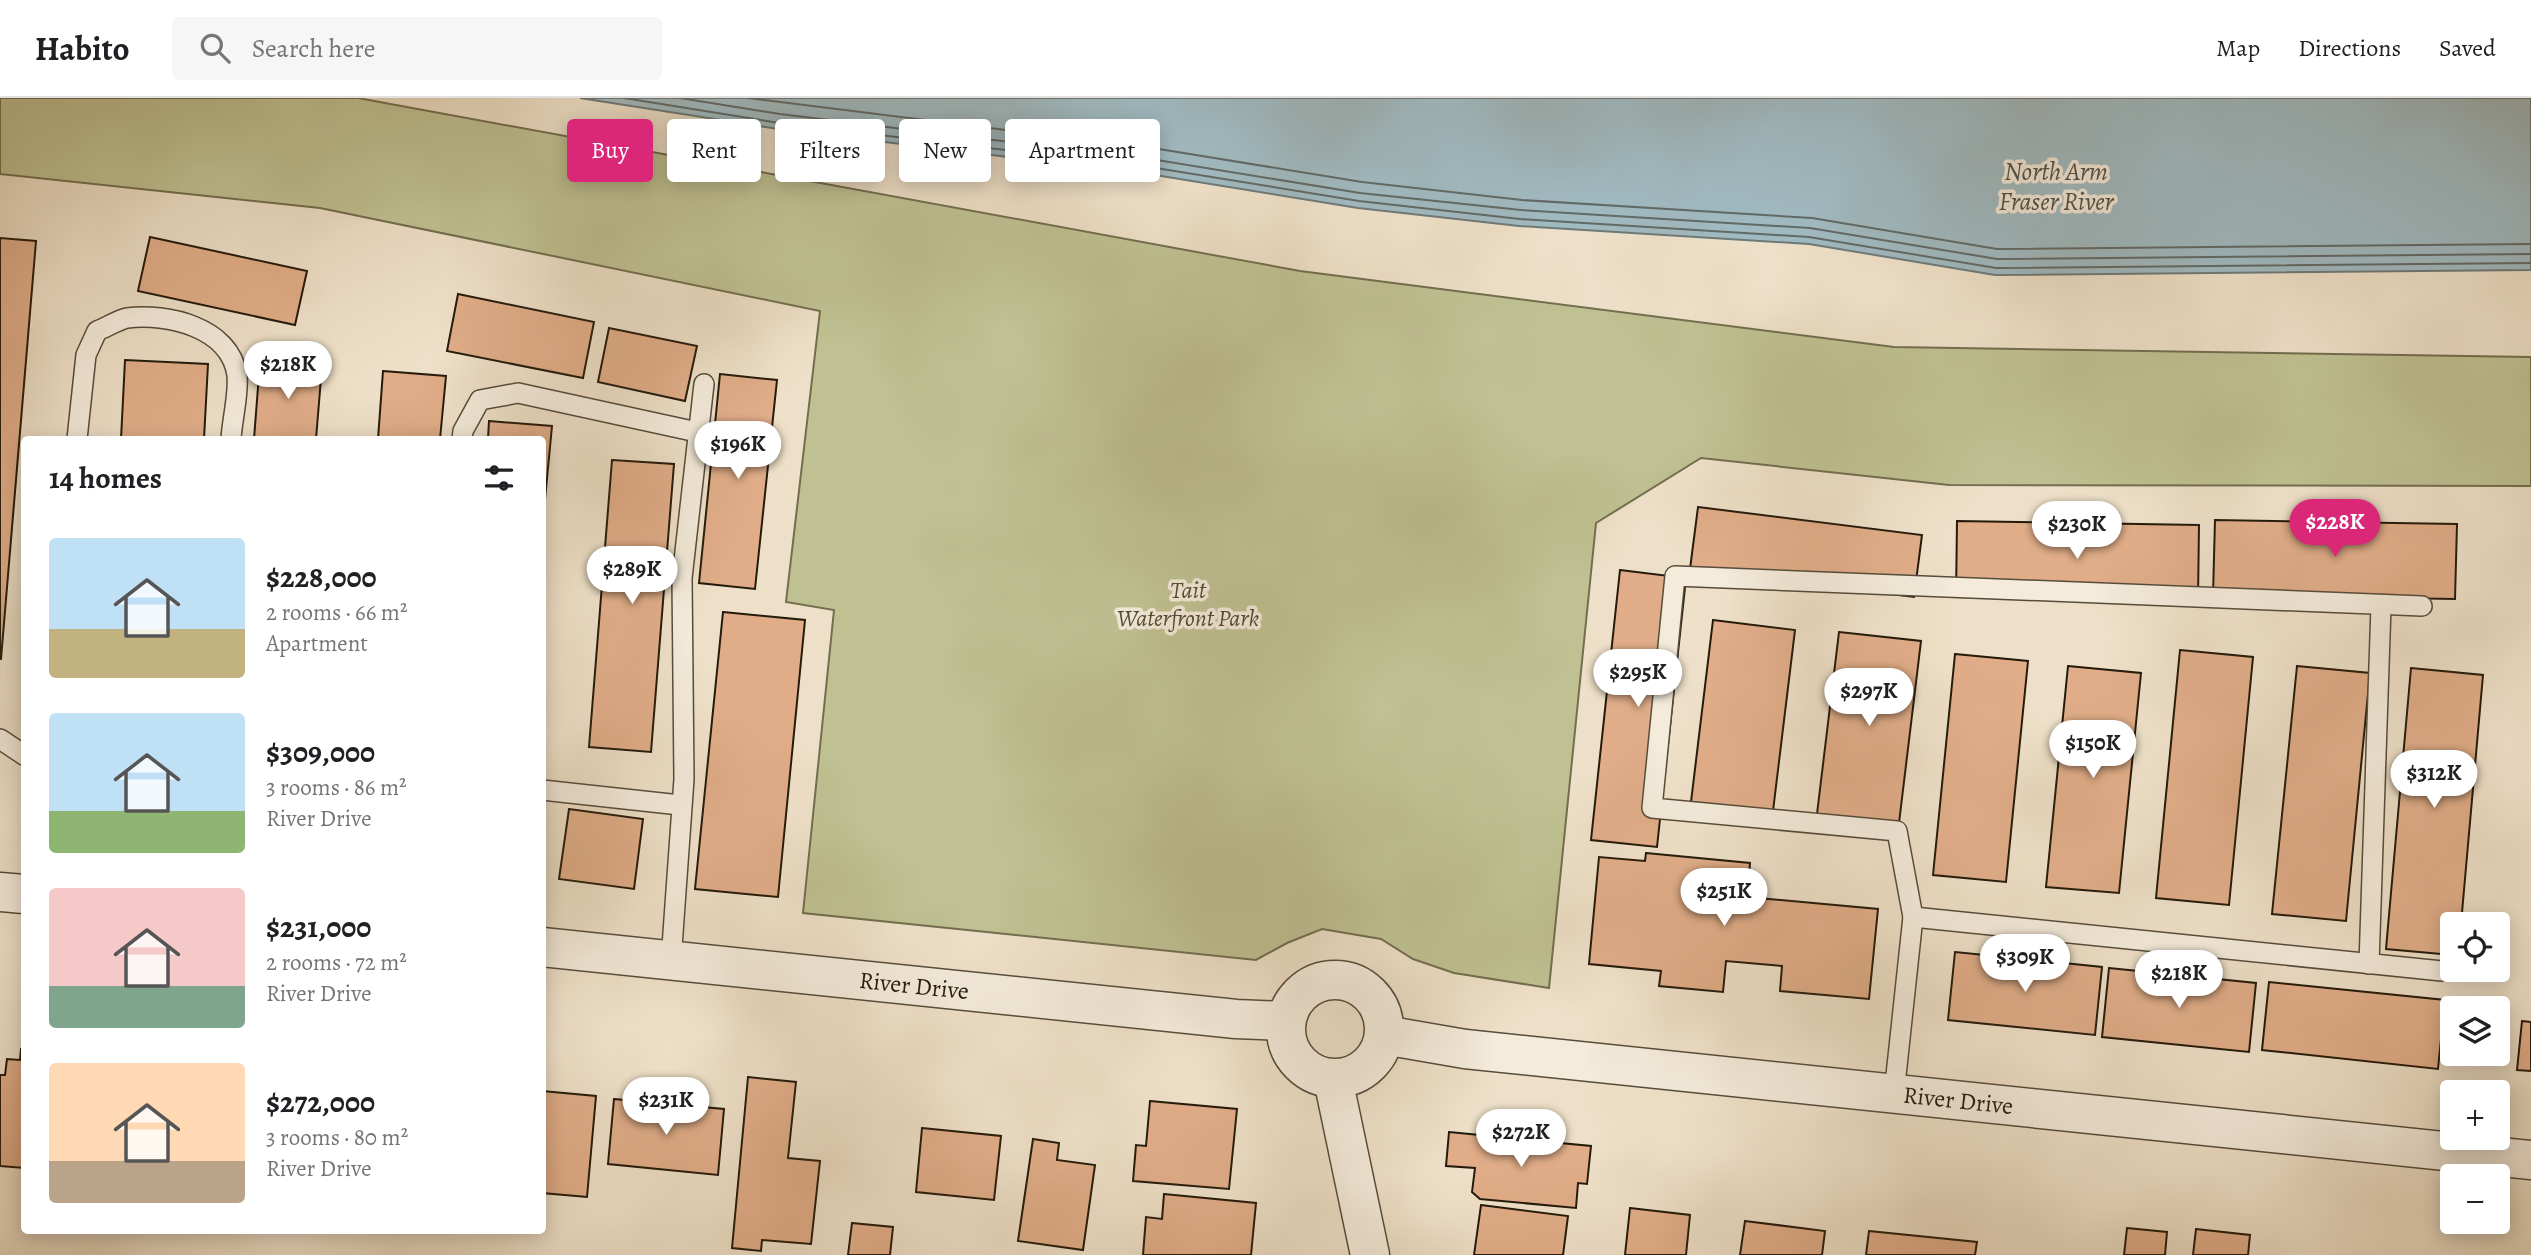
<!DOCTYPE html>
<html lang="en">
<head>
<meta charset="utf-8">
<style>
	:root { --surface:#fff; --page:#f6f6f6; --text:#202124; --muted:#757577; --line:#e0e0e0; --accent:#db2777 }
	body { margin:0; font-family:Alegreya,serif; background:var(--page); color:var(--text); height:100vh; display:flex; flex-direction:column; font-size:26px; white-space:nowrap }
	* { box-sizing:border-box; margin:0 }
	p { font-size:23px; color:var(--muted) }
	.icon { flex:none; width:38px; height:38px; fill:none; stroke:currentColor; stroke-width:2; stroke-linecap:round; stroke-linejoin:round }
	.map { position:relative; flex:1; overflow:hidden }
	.side { position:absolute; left:21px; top:338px; width:525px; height:798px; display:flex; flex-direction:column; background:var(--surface); border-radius:7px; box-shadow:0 4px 18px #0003 }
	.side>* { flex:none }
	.hud { position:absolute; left:567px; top:21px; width:665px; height:63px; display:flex; gap:14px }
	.fabs { position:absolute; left:2440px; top:814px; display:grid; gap:14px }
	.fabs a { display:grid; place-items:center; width:70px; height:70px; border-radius:7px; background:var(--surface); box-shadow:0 4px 18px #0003; font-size:35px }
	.price { position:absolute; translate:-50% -60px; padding:0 16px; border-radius:24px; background:#fff; color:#222; font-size:23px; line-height:46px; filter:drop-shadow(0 2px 4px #0008) }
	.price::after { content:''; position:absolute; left:50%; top:42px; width:21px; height:16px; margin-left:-10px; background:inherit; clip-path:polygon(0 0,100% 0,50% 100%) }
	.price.active { background:var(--accent); color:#fff }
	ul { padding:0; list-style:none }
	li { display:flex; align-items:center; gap:21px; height:175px; padding:0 28px }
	li span { display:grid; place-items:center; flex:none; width:196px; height:140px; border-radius:7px; color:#555 }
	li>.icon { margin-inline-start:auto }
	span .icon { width:84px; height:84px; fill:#fffc; stroke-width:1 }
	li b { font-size:30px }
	h2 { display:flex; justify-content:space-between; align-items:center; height:84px; padding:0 28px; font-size:30px }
	.tag { padding:0 24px; border-radius:7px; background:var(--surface); box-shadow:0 4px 18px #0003; font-size:24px; line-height:63px }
	.tag.active { background:var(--accent); color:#fff }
	header { display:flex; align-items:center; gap:42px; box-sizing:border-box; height:98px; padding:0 35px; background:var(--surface); border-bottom:2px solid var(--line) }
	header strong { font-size:33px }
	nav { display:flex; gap:38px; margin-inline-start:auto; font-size:24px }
	.search { width:490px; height:63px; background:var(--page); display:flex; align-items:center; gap:18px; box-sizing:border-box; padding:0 24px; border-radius:7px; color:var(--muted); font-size:26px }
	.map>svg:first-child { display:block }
	.green { fill:#bfc192; stroke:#726e4f; stroke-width:2 }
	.water { fill:#a0bac1; stroke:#6e7a79; stroke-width:2 }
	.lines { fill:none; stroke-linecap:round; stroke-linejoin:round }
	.shore { stroke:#626a66; stroke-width:2 }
	.building { fill:#e0ad88; stroke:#241a0c; stroke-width:2 }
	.service-casing { stroke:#564c3b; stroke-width:22 }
	.minor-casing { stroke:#564c3b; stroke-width:41 }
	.tertiary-casing { stroke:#564c3b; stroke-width:41 }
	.service { stroke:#f4ebdb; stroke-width:19 }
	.minor { stroke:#f4ebdb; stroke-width:38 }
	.tertiary { stroke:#f4ebdb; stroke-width:38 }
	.labels { text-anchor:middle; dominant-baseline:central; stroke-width:7; stroke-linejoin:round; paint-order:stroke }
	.park-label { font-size:24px; font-style:italic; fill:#524c34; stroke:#f4ebdb }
	.street-label { font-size:24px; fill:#241a0c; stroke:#f4ebdb }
	.water-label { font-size:26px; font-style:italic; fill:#4f524b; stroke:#f4ebdb }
</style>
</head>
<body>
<header>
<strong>Habito</strong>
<div class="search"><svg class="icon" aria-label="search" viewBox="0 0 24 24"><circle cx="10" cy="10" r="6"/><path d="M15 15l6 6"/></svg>Search here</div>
<nav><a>Map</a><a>Directions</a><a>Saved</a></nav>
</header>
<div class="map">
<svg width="2531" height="1157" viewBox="0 0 2531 1157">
	<rect width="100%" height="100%" fill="#eee0c8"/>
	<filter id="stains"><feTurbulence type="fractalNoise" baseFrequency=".00286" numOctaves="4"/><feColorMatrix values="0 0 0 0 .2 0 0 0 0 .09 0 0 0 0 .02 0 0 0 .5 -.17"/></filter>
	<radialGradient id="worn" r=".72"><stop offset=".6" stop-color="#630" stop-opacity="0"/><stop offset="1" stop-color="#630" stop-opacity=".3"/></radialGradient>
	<path class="green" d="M0 0H358L1300 173 1894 249 2531 259V388L1949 387 1701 360 1596 425 1549 890 1454 875 1413 861 1381 841 1322 831 1287 845 1256 862 803 815 834 512 786 504 820 213 320 110 0 76Z"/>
	<path class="water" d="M580 0H2531V172L1995 177 1809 146 1519 128 1358 110 1155 77 778 31Z"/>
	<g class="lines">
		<g class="shore">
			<path d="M624 0 779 25 1156 70 1359 103 1520 121 1809 139 1996 170 2531 165"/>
			<path d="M680 0 780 16 1157 62 1360 95 1521 112 1810 130 1997 161 2531 156"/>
			<path d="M747 0 1159 51 1362 84 1522 102 1812 120 1997 151 2531 146"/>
		</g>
	</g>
	<g class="building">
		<path d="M150 139 307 173 295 227 138 193Z"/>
		<path d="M0 140 36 143 1 561H0Z"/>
		<path d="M458 196 594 224 583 280 447 253Z"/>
		<path d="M609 230 697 248 685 303 598 284Z"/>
		<path d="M125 262 208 266 204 341H121Z"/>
		<path d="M260 263 322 268 316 341H254Z"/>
		<path d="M383 273 446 278 440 341H378Z"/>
		<path d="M720 276 777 282 755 491 699 485Z"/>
		<path d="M489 323 552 328 542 433V341H488Z"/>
		<path d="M612 362 674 366 651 654 589 649Z"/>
		<path d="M1698 409 1922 437 1914 499 1690 471Z"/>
		<path d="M2215 422 2457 426 2455 501 2213 497Z"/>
		<path d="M1957 423 2199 427 2198 502 1956 499Z"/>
		<path d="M1620 472 1686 480 1657 749 1591 742Z"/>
		<path d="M723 514 805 522 778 799 695 791Z"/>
		<path d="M1713 522 1795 532 1773 713 1691 704Z"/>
		<path d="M1839 534 1921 543 1899 725 1817 716Z"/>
		<path d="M2180 552 2253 559 2229 807 2156 800Z"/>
		<path d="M1955 556 2028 563 2006 784 1933 777Z"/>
		<path d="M2068 568 2141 575 2119 795 2046 789Z"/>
		<path d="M2297 568 2370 575 2346 823 2272 816Z"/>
		<path d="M2411 570 2483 577 2461 826H2452V857L2386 851Z"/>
		<path d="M569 711 643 721 634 791 559 781Z"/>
		<path d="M1646 755 1750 765 1747 799 1878 811 1869 901 1780 893 1782 868 1726 863 1723 894 1659 888 1661 873 1589 866 1599 759 1645 763Z"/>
		<path d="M1955 854 2102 869 2095 937 1948 922Z"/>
		<path d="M2109 870 2256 885 2249 954 2102 939Z"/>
		<path d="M2269 884 2445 902 2438 971 2262 952Z"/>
		<path d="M2522 923 2531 924V973L2517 972Z"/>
		<path d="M21 951 24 952V1070L0 1068V977H5L7 961 20 962Z"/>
		<path d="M748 979 796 984 788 1060 820 1063 811 1146 762 1142 761 1153 732 1150Z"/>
		<path d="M542 993 596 998 587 1099 542 1095Z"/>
		<path d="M614 1001 724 1011 718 1077 608 1066Z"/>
		<path d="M1150 1003 1237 1011 1229 1091 1133 1083 1136 1047 1146 1048Z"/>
		<path d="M922 1030 1001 1038 994 1102 916 1094Z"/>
		<path d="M1449 1034 1591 1048 1587 1086 1578 1085 1576 1110 1480 1101 1472 1094 1475 1070 1446 1068Z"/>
		<path d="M1033 1041 1059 1045 1057 1062 1095 1067 1083 1152 1018 1143Z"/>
		<path d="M1164 1096 1256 1105 1251 1157H1143L1146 1119 1162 1121Z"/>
		<path d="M1481 1107 1568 1118 1563 1157H1474Z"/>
		<path d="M1630 1110 1690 1117 1686 1157H1625Z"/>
		<path d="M1745 1123 1825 1133 1822 1157H1740Z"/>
		<path d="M852 1125 893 1129 890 1157H848Z"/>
		<path d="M2127 1130 2167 1134 2165 1157H2124Z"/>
		<path d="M2196 1131 2250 1137 2248 1157H2193Z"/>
		<path d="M1869 1133 1977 1144 1975 1157H1866Z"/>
	</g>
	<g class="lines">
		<defs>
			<g id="service">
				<path d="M77 341 86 257 97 233C107 229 118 222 127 220 167 215 230 229 237 277 239 296 232 322 231 341"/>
				<path d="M462 341 463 333 480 302 518 295 697 334"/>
				<path d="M0 641 24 657"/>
				<path d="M542 692 680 707"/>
				<path d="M1913 819 2442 873"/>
				<path d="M671 863 684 681 682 480 704 286"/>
				<path d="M2369 866 2381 508"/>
				<path d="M1894 996 1913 819 1897 733 1652 710 1675 478 2422 508"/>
			</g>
			<path id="minor" d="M1333 981 1370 1157"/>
			<g id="tertiary">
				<path d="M0 794 24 796"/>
				<path id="s1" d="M542 849 1236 921 1286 923"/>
				<circle cx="1335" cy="931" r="49"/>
				<path id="s2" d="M1384 937 1465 951 2531 1062"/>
			</g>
		</defs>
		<use href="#service" class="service-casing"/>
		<use href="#minor" class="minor-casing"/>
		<use href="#tertiary" class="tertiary-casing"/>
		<use href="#service" class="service"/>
		<use href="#minor" class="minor"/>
		<use href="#tertiary" class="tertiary"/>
	</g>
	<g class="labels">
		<g class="park-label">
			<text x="1188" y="492">Tait<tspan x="1188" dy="28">Waterfront Park</tspan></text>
		</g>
		<g class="street-label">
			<text stroke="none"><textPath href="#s1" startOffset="374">River Drive</textPath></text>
			<text stroke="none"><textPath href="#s2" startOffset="578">River Drive</textPath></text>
		</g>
		<g class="water-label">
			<text x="2056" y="73">North Arm<tspan x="2056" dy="30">Fraser River</tspan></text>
		</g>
	</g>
	<rect width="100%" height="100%" filter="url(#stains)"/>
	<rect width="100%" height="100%" fill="url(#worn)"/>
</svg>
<div class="fabs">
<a><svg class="icon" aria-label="locate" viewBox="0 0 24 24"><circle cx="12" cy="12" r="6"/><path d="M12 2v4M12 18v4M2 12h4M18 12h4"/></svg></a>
<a><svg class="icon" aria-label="layers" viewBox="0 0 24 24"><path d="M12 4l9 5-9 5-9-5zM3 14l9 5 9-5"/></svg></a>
<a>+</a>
<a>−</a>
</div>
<b class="price" style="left:288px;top:303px">$218K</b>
<b class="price" style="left:738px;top:383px">$196K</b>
<b class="price active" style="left:2335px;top:461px">$228K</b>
<b class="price" style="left:2077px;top:463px">$230K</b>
<b class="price" style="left:632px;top:508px">$289K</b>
<b class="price" style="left:1638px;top:611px">$295K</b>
<b class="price" style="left:1869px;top:630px">$297K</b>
<b class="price" style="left:2093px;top:682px">$150K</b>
<b class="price" style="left:2434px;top:712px">$312K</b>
<b class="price" style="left:1724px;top:830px">$251K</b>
<b class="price" style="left:2025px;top:896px">$309K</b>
<b class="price" style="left:2179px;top:912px">$218K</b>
<b class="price" style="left:666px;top:1039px">$231K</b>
<b class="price" style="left:1521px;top:1071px">$272K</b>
<div class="hud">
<a class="tag active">Buy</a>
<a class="tag">Rent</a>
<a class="tag">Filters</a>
<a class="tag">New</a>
<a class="tag">Apartment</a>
</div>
<section class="side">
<h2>14 homes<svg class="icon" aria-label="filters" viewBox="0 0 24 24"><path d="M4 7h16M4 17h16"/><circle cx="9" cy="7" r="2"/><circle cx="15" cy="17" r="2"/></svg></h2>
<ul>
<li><span style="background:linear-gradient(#bfe0f5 65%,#c2b280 0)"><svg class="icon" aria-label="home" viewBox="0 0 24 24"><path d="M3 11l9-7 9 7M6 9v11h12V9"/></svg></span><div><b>$228,000</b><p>2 rooms · 66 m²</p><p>Apartment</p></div></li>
<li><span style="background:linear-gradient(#bfe0f5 70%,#8fb573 0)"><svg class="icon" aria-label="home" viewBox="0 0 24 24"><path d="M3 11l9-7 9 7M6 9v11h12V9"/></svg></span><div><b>$309,000</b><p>3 rooms · 86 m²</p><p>River Drive</p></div></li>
<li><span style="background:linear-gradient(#f6c9c9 70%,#7fa58c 0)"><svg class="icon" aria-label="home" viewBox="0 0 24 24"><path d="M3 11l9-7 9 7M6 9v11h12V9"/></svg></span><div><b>$231,000</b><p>2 rooms · 72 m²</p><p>River Drive</p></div></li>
<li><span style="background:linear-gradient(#ffd9b3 70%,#b9a48a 0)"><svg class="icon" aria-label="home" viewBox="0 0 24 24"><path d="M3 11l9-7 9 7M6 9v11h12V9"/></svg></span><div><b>$272,000</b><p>3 rooms · 80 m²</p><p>River Drive</p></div></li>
</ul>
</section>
</div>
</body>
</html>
